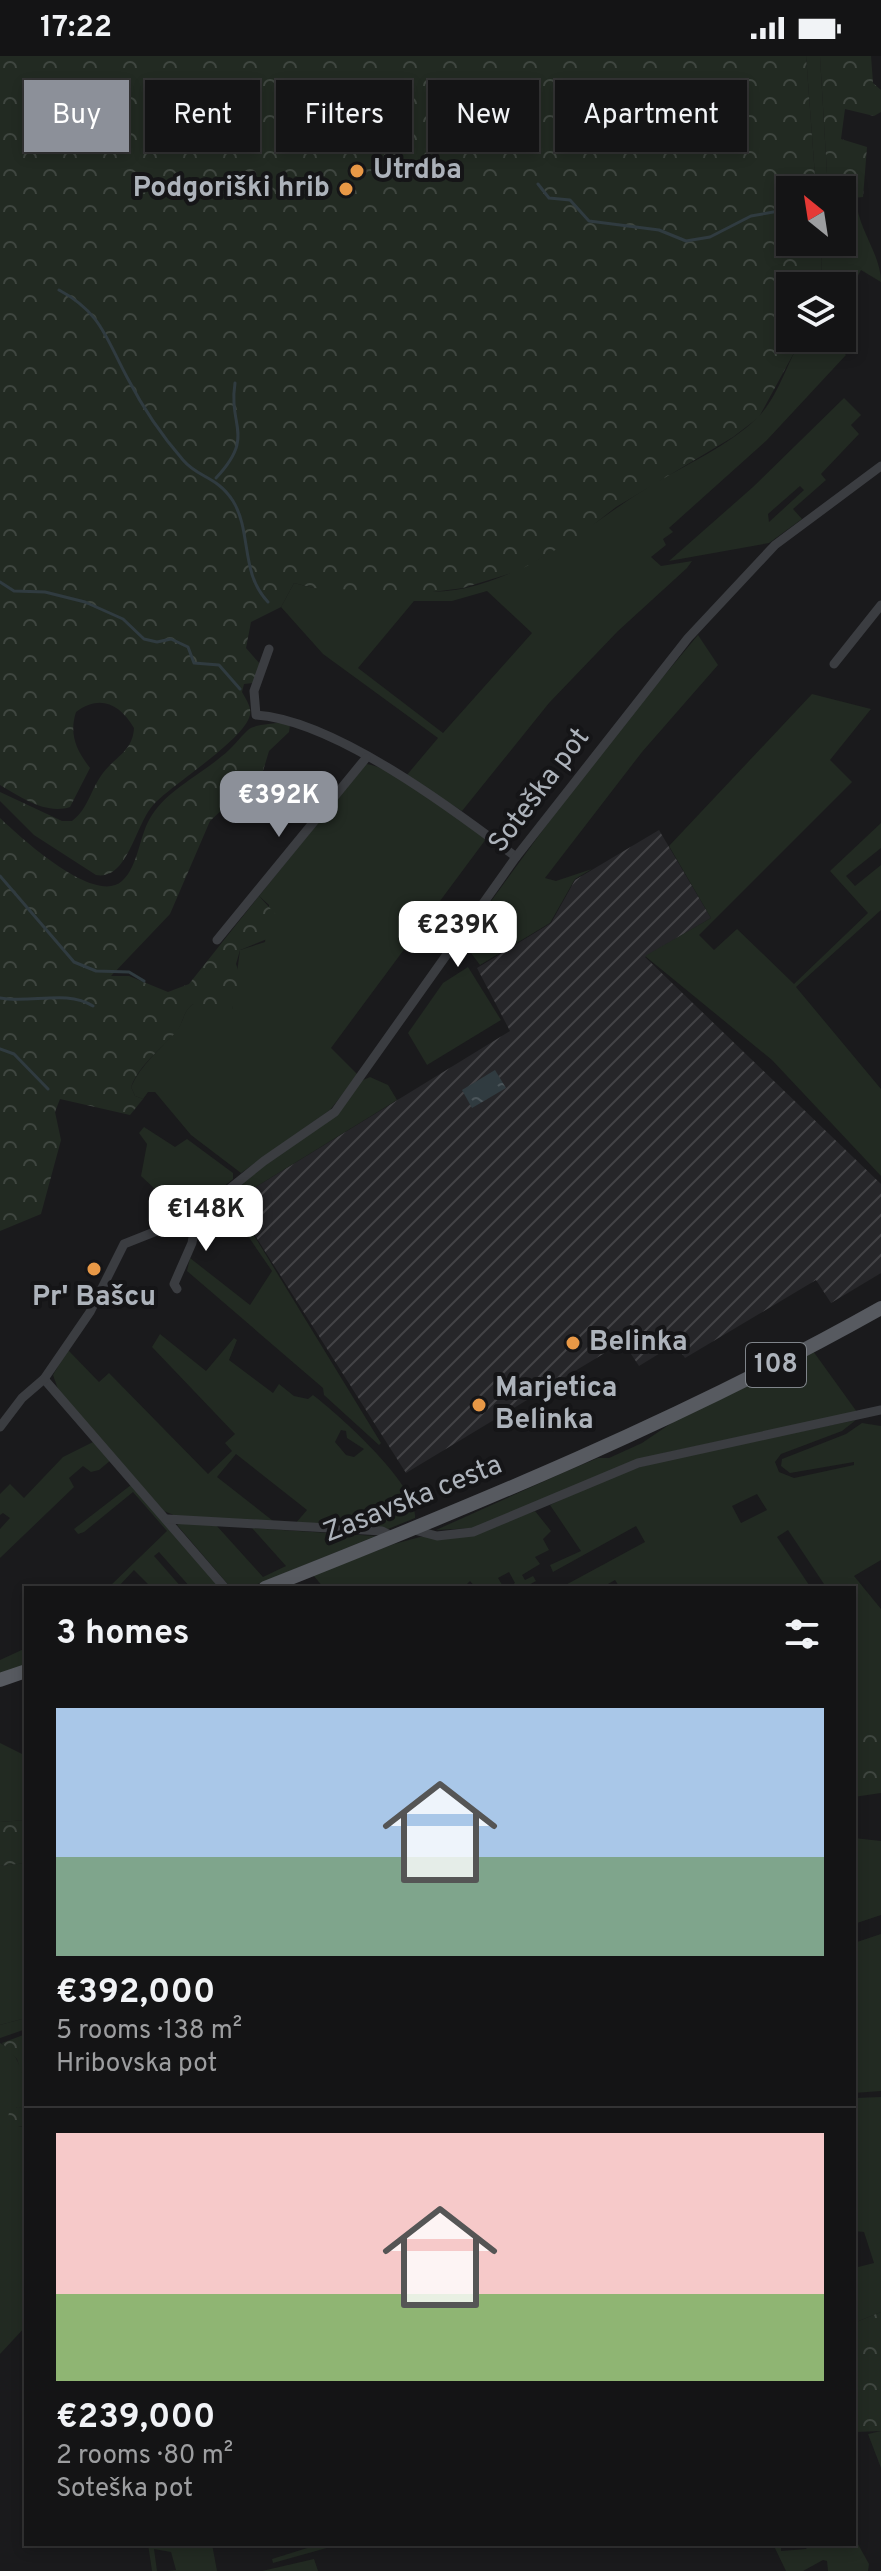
<!DOCTYPE html>
<html lang="en">
<head>
<meta charset="utf-8">
<style>
	:root { --surface:#141415; --page:#212122; --text:#f1f3f6; --muted:#9d9ea0; --line:#333334; --accent:#8c9099 }
	body { margin:0; font-family:Overpass,sans-serif; background:var(--page); color:var(--text); height:100vh; display:flex; flex-direction:column; font-size:30px; white-space:nowrap }
	* { box-sizing:border-box; margin:0 }
	p { font-size:26px; color:var(--muted) }
	.icon { flex:none; width:44px; height:44px; fill:none; stroke:currentColor; stroke-width:2; stroke-linecap:round; stroke-linejoin:round }
	.map { position:relative; flex:1; overflow:hidden }
	.sheet { position:absolute; left:24px; top:1530px; width:832px; height:960px; display:flex; flex-direction:column; background:var(--surface); border-radius:0px; box-shadow:0 4px 12px #0003,0 0 0 2px var(--line) }
	.sheet>* { flex:none }
	.guide { position:absolute; left:24px; top:24px; width:834px; height:72px; display:flex; gap:16px }
	.needle { width:52px; rotate:330deg }
	.tools { position:absolute; left:776px; top:120px; display:grid; gap:16px }
	.tools a { display:grid; place-items:center; width:80px; height:80px; border-radius:0px; background:var(--surface); box-shadow:0 4px 12px #0003,0 0 0 2px var(--line); font-size:40px }
	.price { position:absolute; translate:-50% -68px; padding:0 18px; border-radius:16px; background:#fff; color:#222; font-size:26px; line-height:52px; filter:drop-shadow(0 2px 4px #0008) }
	.price::after { content:''; position:absolute; left:50%; top:48px; width:24px; height:18px; margin-left:-12px; background:inherit; clip-path:polygon(0 0,100% 0,50% 100%) }
	.price.selected { background:var(--accent); color:#fff }
	ul { padding:0; list-style:none }
	li { display:grid; align-content:center; gap:16px; height:424px; padding:0 32px }
	li+li { border-top:2px solid var(--line) }
	li span { display:grid; place-items:center; height:248px; border-radius:0px; color:#555 }
	li>.icon { margin-inline-start:auto }
	span .icon { width:144px; height:144px; fill:#fffc; stroke-width:1 }
	li b { font-size:34px }
	h2 { display:flex; justify-content:space-between; align-items:center; height:96px; padding:0 32px; font-size:34px }
	.tag { padding:0 28px; border-radius:0px; background:var(--surface); box-shadow:0 4px 12px #0003,0 0 0 2px var(--line); font-size:28px; line-height:72px }
	.tag.selected { background:var(--accent); color:#fff }
	.status { display:flex; justify-content:space-between; align-items:center; height:56px; padding:0 40px; background:var(--surface); direction:ltr }
	.status svg { height:22px; fill:currentColor }
	.map>svg:first-child { display:block }
	.industrial { fill:url(#industrial-furrows) }
	.grass { fill:#222a22; fill-rule:evenodd }
	.forest { fill:url(#forest-crowns) }
	.water { fill:url(#water-ripples) }
	.lines { fill:none; stroke-linecap:round; stroke-linejoin:round }
	.stream { stroke:#303b40; stroke-width:3 }
	.street { stroke:#3b3d41; stroke-width:9 }
	.primary { stroke:#575a60; stroke-width:14 }
	.poi-dot { fill:#e89846; stroke:#151517; stroke-width:3 }
	.labels { text-anchor:middle; dominant-baseline:central; stroke-width:8; stroke-linejoin:round; paint-order:stroke }
	.shield { fill:#151517; stroke:#7f848a; stroke-width:2 }
	.shield-label { font-size:26px; font-weight:bold; fill:#adb3bb }
	.poi-label { font-size:28px; font-weight:bold; fill:#adb3bb; stroke:#151517; text-anchor:start }
	.street-label { font-size:28px; fill:#adb3bb; stroke:#151517 }
</style>
</head>
<body>
<div class="status"><b>17:22</b><svg viewBox="0 0 49 12"><path d="M0 12V9h3v3zM5 12V6h3v6zM10 12V3h3v9zM15 12V0h3v12zM26 1h20v11H26zM47 4h2v5h-2z"/></svg></div>
<div class="map">
<svg width="881" height="2515" viewBox="0 0 881 2515">
	<defs>
		<pattern id="industrial-furrows" width="10" height="10" patternUnits="userSpaceOnUse" patternTransform="scale(2)"><rect width="10" height="10" fill="#262629"/><path d="M-1 1l2-2M0 10L10 0M9 11l2-2" fill="none" stroke="#434346"/></pattern>
		<pattern id="forest-crowns" width="20" height="18" patternUnits="userSpaceOnUse" patternTransform="scale(2)"><rect width="20" height="18" fill="#222a22"/><path d="M2 6a3 3 0 1 1 6 0M12 15a3 3 0 1 1 6 0" fill="none" stroke="#3f4640"/></pattern>
		<pattern id="water-ripples" width="26" height="14" patternUnits="userSpaceOnUse" patternTransform="scale(2)"><rect width="26" height="14" fill="#303b40"/><path d="M2 4q2-2 4 0t4 0M15 11q2-2 4 0t4 0" fill="none" stroke="#4b555a"/></pattern>
	</defs>
	<rect width="100%" height="100%" fill="#1a1a1c"/>
	<path class="industrial" d="M659 774 711 862 645 901 881 1128V1217L831 1247 816 1224 685 1302 675 1288 639 1310 623 1286 406 1417 233 1145 510 975 477 912 551 867 575 824Z"/>
	<g class="grass">
		<path d="M806 0H820L828 134H816Z"/>
		<path d="M842 143H856C858 174 881 198 881 226L861 214 842 249V230H821L822 186H831L839 196 844 184Z"/>
		<path d="M802 282H831L846 299 767 384 669 472 673 476 663 483 666 489 651 501 661 510 692 505 687 512 618 575 549 647 462 755 406 720 438 682 323 598 281 551 294 527 314 532C365 527 416 543 466 532 538 515 589 468 650 430 685 409 729 390 758 361 778 341 787 307 802 282ZM487 535 532 577 443 677 358 612 414 545H452Z"/>
		<path d="M844 342 861 359 851 369 859 378 821 418 826 424 793 453 802 463 769 487 669 505 753 431ZM800 430 804 434 769 466 768 458Z"/>
		<path d="M698 579 718 609 642 696 545 822 556 825 592 813 575 823 550 867 480 909 462 885 596 701Z"/>
		<path d="M812 638 871 653 830 704 852 726 699 879 714 894 737 873 794 928 868 857 830 815 881 767V792L846 820 855 830 881 809V854L796 931 881 1033V1120L772 1004 645 900 711 862 669 790Z"/>
		<path d="M365 708C393 709 461 765 486 783L331 992 358 1019 330 1054 241 1117 191 1079 155 1036H148L143 1043 135 1040 131 1031C141 1008 160 994 176 975 184 967 182 956 193 948L232 953 240 894 265 886 269 849 259 840Z"/>
		<path d="M468 911 501 964 427 1009 408 977 443 927Z"/>
		<path d="M370 1021 388 1029 397 1044 233 1145 381 1387 379 1389 324 1339 323 1332 187 1215 190 1202 250 1249 272 1215 225 1147 200 1165 196 1177 201 1159 269 1106 326 1067 361 1025Z"/>
		<path d="M144 1071 175 1091 187 1083 233 1117V1123L192 1156 181 1157 141 1120 147 1088 139 1077Z"/>
		<path d="M160 1278 206 1315 234 1282 237 1284 229 1304 273 1337 279 1328 294 1340 308 1343 313 1339C338 1358 419 1430 415 1462L388 1473 295 1468 307 1454 236 1398 217 1421 277 1468 176 1460 164 1455 59 1336 53 1319 68 1294 99 1326 109 1317 208 1418 232 1395 225 1387 235 1378 152 1291ZM341 1374 346 1375 347 1382 364 1393 354 1401 346 1399 335 1386Z"/>
		<path d="M813 1295 857 1356 664 1397 475 1472 436 1474 567 1415 598 1402H609L642 1387 676 1364Z"/>
		<path d="M856 1364 842 1375 781 1398 775 1406 779 1416 794 1422 854 1409V1406L790 1417 781 1410 782 1403 846 1378 862 1367 881 1370V1504L854 1520 881 1553V1685L854 1690V1532H818L824 1528 788 1474 777 1481 811 1532H617L619 1530 615 1524 601 1532H560L645 1486 636 1470 553 1516 550 1509 581 1495 550 1449 613 1419 668 1403ZM757 1438 767 1454 741 1467 732 1450Z"/>
		<path d="M93 1386 111 1404 99 1414 91 1416 83 1410 69 1422 74 1431 0 1502V1473L10 1462 3 1457 0 1459V1438L10 1428 24 1442 63 1401Z"/>
		<path d="M131 1429 220 1532H191L159 1496 154 1500 182 1532H152L134 1514 117 1532H108L167 1475 133 1436 84 1476 78 1478 74 1473Z"/>
		<path d="M535 1455 551 1475 543 1483 549 1494 535 1501 540 1508 522 1519 525 1524 533 1520 536 1525 523 1532H508L515 1527 509 1516 498 1522 504 1532H476L470 1525 463 1532H324L313 1519 394 1488 420 1481H462Z"/>
		<path d="M180 1467 216 1469 263 1521 286 1510 252 1472 376 1480 248 1532H231L177 1469Z"/>
		<path d="M26 1592V1609L0 1618V1604Z"/>
		<path d="M0 1687 26 1700V1764L0 1766Z"/>
		<path d="M881 1691V1737L854 1741V1696Z"/>
		<path d="M854 1782 881 1785V1859L854 1868Z"/>
		<path d="M26 1807V1962L0 1969V1810Z"/>
		<path d="M881 1878V2035L854 2037V1887Z"/>
		<path d="M0 1987C23 1998 26 2030 26 2053L16 2051 18 2071 26 2070V2111L22 2112 26 2119V2270L0 2298Z"/>
		<path d="M881 2041V2256L854 2267V2212L874 2207 864 2176 854 2175V2042Z"/>
		<path d="M881 2375V2412L868 2378Z"/>
		<path d="M854 2481 869 2508 868 2515H828L827 2505 823 2504 803 2515H786L773 2488H781V2495L806 2493 809 2488H854Z"/>
		<path d="M148 2488H212L217 2515H167L176 2514 171 2496 154 2493 157 2515H152Z"/>
		<path d="M320 2488H341L273 2507 272 2503Z"/>
		<path d="M314 2503 318 2515H262Z"/>
	</g>
	<g class="forest">
		<path d="M0 0H806L816 134H790V186H822L821 230H790V282H802L759 361 733 381 616 451 575 483 518 515 463 532 425 537 314 532 294 527 281 551 251 566 246 592 260 608 253 627 244 628 242 636C245 642 252 651 250 659 244 684 174 727 154 748 135 768 128 825 96 819L34 779 0 745V736L62 765H72C89 752 90 734 103 717 115 701 133 695 134 672 120 648 100 638 76 656 69 678 76 694 90 712L70 751C46 759 21 741 0 729Z"/>
		<path d="M820 0H871L873 27 881 34V56L874 60 845 53 841 83 867 91 863 141 842 143V134H828Z"/>
		<path d="M283 666 290 669 289 676 269 695 260 725 249 741 226 750 210 765 170 858 111 920H129L168 936 189 928 259 840 278 861 272 881 240 894 236 908 241 924 232 953 205 961 193 948C182 956 184 967 176 976 160 994 140 1008 131 1031L135 1040 143 1043 130 1059 60 1043 55 1056 61 1084 41 1158 0 1175V762C20 781 95 850 122 825 139 810 139 778 152 759 168 734 200 719 222 700 232 693 239 682 248 674 255 668 273 668 283 666Z"/>
		<path d="M881 1672V1729L854 1730V1680Z"/>
		<path d="M26 1764V1807L0 1810V1766Z"/>
		<path d="M26 1962V1973L0 1982V1969Z"/>
		<path d="M26 1978V2031L17 2003 2 1987Z"/>
		<circle cx="18" cy="2061" r="10"/>
		<path d="M881 2256V2375L855 2376 854 2267Z"/>
	</g>
	<path class="water" d="M495 1014 506 1032 472 1052 462 1034Z"/>
	<g class="lines">
		<g class="stream">
			<path d="M538 128 549 142 570 144 589 165 659 174 686 185 710 181 751 160 790 153"/>
			<path d="M59 234C102 257 106 283 128 323 142 350 163 381 183 404 198 422 217 420 233 445 252 476 240 517 268 546"/>
			<path d="M216 422C256 379 228 372 235 327"/>
			<path d="M0 526 14 535 45 536 85 546 123 563 144 583 157 586 171 583 188 591 194 607 219 609 240 633"/>
			<path d="M0 820 74 906 96 915 129 916 144 925"/>
			<path d="M0 942C31 948 66 933 93 950"/>
			<path d="M0 993 14 998 48 1033"/>
		</g>
		<g class="street">
			<path d="M269 593 254 635 256 659C334 664 453 753 516 801"/>
			<path d="M834 608 881 549"/>
			<path d="M217 884 366 702"/>
			<path d="M177 1233 174 1228 192 1187 197 1159"/>
			<path d="M44 1323 225 1532"/>
			<path d="M0 1371 22 1342 44 1323 90 1256 124 1188 197 1159 264 1105 335 1056 516 801 688 582 775 489 881 410"/>
			<path d="M167 1463 382 1475 394 1481"/>
			<path d="M414 1474 437 1480 473 1476 638 1407 881 1354"/>
		</g>
		<g class="primary">
			<path d="M265 1532C475 1449 684 1363 881 1252"/>
			<path d="M0 1624 26 1615"/>
		</g>
	</g>
	<g class="poi-dot">
		<circle cx="357" cy="115" r="8"/>
		<circle cx="346" cy="133" r="8"/>
		<circle cx="94" cy="1213" r="8"/>
		<circle cx="573" cy="1287" r="8"/>
		<circle cx="479" cy="1349" r="8"/>
	</g>
	<g class="labels">
		<rect class="shield" x="746" y="1287" width="60" height="44" rx="6"/>
		<g class="shield-label">
			<text x="776" y="1309">108</text>
		</g>
		<g class="poi-label">
			<text x="373" y="115">Utrdba</text>
			<text x="330" y="133" text-anchor="end">Podgoriški hrib</text>
			<text x="94" y="1242" text-anchor="middle">Pr' Bašcu</text>
			<text x="589" y="1287">Belinka</text>
			<text x="495" y="1333">Marjetica<tspan x="495" dy="32">Belinka</tspan></text>
		</g>
		<g class="street-label">
			<text transform="translate(540 735) rotate(-53)">Soteška pot</text>
			<text transform="translate(413 1444) rotate(-22)">Zasavska cesta</text>
		</g>
	</g>
</svg>
<div class="tools">
<a><svg class="needle" viewBox="-14 -14 28 28"><path d="M0-13l5 13h-10z" fill="#e53935"/><path d="M0 13l5-13h-10z" fill="#9d9ea0"/></svg></a>
<a><svg class="icon" aria-label="layers" viewBox="0 0 24 24"><path d="M12 4l9 5-9 5-9-5zM3 14l9 5 9-5"/></svg></a>
</div>
<b class="price selected" style="left:279px;top:783px">€392K</b>
<b class="price" style="left:458px;top:913px">€239K</b>
<b class="price" style="left:206px;top:1197px">€148K</b>
<div class="guide">
<a class="tag selected">Buy</a>
<a class="tag">Rent</a>
<a class="tag">Filters</a>
<a class="tag">New</a>
<a class="tag">Apartment</a>
</div>
<section class="sheet">
<h2>3 homes<svg class="icon" aria-label="filters" viewBox="0 0 24 24"><path d="M4 7h16M4 17h16"/><circle cx="9" cy="7" r="2"/><circle cx="15" cy="17" r="2"/></svg></h2>
<ul>
<li><span style="background:linear-gradient(#a9c7e8 60%,#7fa58c 0)"><svg class="icon" aria-label="home" viewBox="0 0 24 24"><path d="M3 11l9-7 9 7M6 9v11h12V9"/></svg></span><div><b>€392,000</b><p>5 rooms · 138 m²</p><p>Hribovska pot</p></div></li>
<li><span style="background:linear-gradient(#f6c9c9 65%,#8fb573 0)"><svg class="icon" aria-label="home" viewBox="0 0 24 24"><path d="M3 11l9-7 9 7M6 9v11h12V9"/></svg></span><div><b>€239,000</b><p>2 rooms · 80 m²</p><p>Soteška pot</p></div></li>
</ul>
</section>
</div>
</body>
</html>
